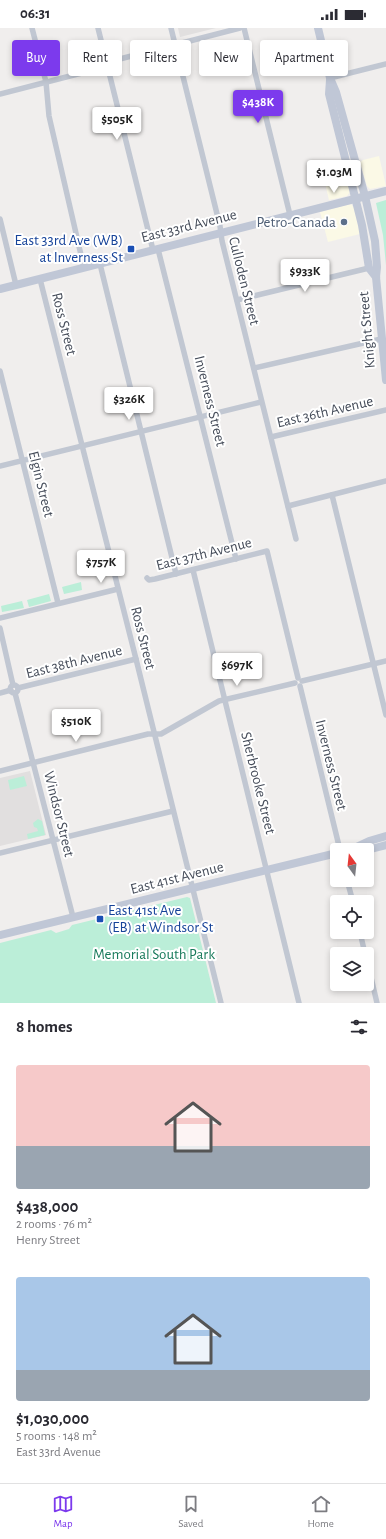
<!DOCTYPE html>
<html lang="en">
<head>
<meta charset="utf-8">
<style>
	:root { --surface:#fff; --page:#f2f2f3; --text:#2b2b33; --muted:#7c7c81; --line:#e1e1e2; --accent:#7c3aed }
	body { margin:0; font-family:"Alegreya Sans",sans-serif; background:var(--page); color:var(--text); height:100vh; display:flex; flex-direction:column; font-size:15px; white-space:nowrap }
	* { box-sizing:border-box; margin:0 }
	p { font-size:13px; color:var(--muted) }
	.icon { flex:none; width:22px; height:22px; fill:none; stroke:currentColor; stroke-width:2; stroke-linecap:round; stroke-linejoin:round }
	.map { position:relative; height:975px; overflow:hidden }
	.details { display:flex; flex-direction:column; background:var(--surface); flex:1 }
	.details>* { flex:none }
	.guide { position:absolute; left:12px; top:12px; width:362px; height:36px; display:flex; gap:8px }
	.needle { width:26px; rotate:345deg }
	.tools { position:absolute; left:330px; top:815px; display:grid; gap:8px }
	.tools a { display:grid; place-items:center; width:44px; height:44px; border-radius:4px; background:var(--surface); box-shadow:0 2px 6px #0003; font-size:20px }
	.price { position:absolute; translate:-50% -34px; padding:0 9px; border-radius:4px; background:#fff; color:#222; font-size:13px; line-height:26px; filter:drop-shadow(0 1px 2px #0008) }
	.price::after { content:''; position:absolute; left:50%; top:24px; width:12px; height:9px; margin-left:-6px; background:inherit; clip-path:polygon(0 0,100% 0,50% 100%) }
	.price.selected { background:var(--accent); color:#fff }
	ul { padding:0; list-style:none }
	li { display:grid; align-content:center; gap:8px; height:212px; padding:0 16px }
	li span { display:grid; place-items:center; height:124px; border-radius:4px; color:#555 }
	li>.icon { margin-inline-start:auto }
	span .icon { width:72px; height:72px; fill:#fffc; stroke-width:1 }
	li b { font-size:17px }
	h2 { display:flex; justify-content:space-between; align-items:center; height:48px; padding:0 16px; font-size:17px }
	.tag { padding:0 14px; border-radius:4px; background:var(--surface); box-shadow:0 2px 6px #0003; font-size:14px; line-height:36px }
	.tag.selected { background:var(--accent); color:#fff }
	.status { display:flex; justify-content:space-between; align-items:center; height:28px; padding:0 20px; background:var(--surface); direction:ltr }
	.status svg { height:11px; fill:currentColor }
	.dock { display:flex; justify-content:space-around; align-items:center; height:56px; border-top:1px solid var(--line); background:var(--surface); font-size:11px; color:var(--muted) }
	.dock a { display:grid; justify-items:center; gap:2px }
	.dock .selected { color:var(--accent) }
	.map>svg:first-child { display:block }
	.commercial { fill:#fbf9e6 }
	.education { fill:#e1dfdf }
	.green { fill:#bbeed8 }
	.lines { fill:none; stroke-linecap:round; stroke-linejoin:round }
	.street { stroke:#c1c7d2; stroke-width:5.5 }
	.secondary { stroke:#c0c7d6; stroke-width:8 }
	.service-dot { fill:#5c6f8a; stroke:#fff; stroke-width:1.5 }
	.transit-dot { fill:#1a4fb4; stroke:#fff; stroke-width:1.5 }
	.labels { text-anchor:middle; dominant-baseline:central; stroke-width:4; stroke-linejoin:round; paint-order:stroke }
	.service-label { font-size:15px; fill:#4e5e75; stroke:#fff; text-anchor:end }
	.street-label { font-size:15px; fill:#464d5a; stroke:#fff }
	.transit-label { font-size:15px; fill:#164399; stroke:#fff; text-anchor:end }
	.park-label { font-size:15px; fill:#187a5b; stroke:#fff }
</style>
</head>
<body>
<div class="status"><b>06:31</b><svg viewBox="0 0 49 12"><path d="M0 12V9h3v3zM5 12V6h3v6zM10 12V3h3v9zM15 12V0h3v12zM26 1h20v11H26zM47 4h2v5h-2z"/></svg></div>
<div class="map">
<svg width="386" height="975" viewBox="0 0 386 975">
	<rect width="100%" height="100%" fill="#f0eeed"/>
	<g class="commercial">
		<path d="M379 128 386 158 370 161 367 158 360 134 363 132Z"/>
		<path d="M341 139H344L350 164 347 168 329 172 322 143Z"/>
		<path d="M347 177 351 176 354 180 360 206 328 214 320 184Z"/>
	</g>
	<g class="education">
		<path d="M178 0H216L180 9Z"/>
		<path d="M30 743 46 807 0 818V750Z"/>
	</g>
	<g class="green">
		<path d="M386 172V237L383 207 376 175Z"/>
		<path d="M81 554 82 562 64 566 62 559Z"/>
		<path d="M49 566 51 573 29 579 27 572Z"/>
		<path d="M22 573 24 580 2 584 1 578Z"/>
		<path d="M24 748 27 758 10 762 8 752Z"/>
		<path d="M38 791 42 793 45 807 28 811 27 806 38 803 37 800 34 799 33 795Z"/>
		<path d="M187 869 190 870 216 975H0V915L51 902 56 905 69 901 72 897Z"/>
	</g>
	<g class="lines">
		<g class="street">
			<path d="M32 0 46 54 49 88 84 240"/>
			<path d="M98 0 153 222"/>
			<path d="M171 0 220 198 222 213 296 511"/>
			<path d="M244 0 290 187"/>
			<path d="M330 50 386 36"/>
			<path d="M0 66 101 40 112 33 240 0"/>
			<path d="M0 191 16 257"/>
			<path d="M158 221 236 531"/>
			<path d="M100 236 176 546"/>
			<path d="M40 251 136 631 221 975"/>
			<path d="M237 272 369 240"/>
			<path d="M254 340 381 311"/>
			<path d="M0 343 58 575"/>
			<path d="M271 409 386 382"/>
			<path d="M0 438 261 374"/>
			<path d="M332 467 386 687"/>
			<path d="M288 478 386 453"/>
			<path d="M193 542 299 975"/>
			<path d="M147 550 149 552 155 551 267 523 298 650"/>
			<path d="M0 590 118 561"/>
			<path d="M0 600 13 657"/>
			<path d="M302 653 386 633"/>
			<circle cx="14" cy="661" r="4"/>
			<path d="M300 658 340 822"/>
			<path d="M18 660 136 631"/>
			<path d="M0 665 11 662"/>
			<path d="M15 665 73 889"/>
			<path d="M0 743 148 706H161L219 673 295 655"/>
			<path d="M0 825 173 783"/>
			<path d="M347 852 353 874"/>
			<path d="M360 904 365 926"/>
			<path d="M367 932 377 975"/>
		</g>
		<g class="secondary">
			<path d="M318 0 330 50 336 64 365 168 375 213 377 239 376 249 386 352"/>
			<path d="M330 52 329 66 362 197 369 240 376 249"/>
			<path d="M0 261 386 163"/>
			<path d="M353 821H371L386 817"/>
			<path d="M350 822 369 813 386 808"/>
			<path d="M0 907 337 825"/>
		</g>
	</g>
	<circle class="service-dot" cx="344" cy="194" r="4"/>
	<g class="transit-dot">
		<rect x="127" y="217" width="8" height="8" rx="2"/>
		<rect x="96" y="887" width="8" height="8" rx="2"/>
	</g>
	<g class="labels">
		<g class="service-label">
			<text x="336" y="194">Petro-Canada</text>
		</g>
		<g class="street-label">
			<text transform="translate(189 198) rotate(-14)">East 33rd Avenue</text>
			<text transform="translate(244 253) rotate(76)">Culloden Street</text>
			<text transform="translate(64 296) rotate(76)">Ross Street</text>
			<text transform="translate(367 302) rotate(-95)">Knight Street</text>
			<text transform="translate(210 373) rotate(76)">Inverness Street</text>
			<text transform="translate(325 384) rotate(-13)">East 36th Avenue</text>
			<text transform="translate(41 456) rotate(76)">Elgin Street</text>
			<text transform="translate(204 526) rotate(-14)">East 37th Avenue</text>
			<text transform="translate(143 610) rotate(76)">Ross Street</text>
			<text transform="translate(74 634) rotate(-14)">East 38th Avenue</text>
			<text transform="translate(331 737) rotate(76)">Inverness Street</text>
			<text transform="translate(258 755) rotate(76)">Sherbrooke Street</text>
			<text transform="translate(59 786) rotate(76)">Windsor Street</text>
			<text transform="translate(177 850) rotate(-14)">East 41st Avenue</text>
		</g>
		<g class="transit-label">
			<text x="123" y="212">East 33rd Ave (WB)<tspan x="123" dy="17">at Inverness St</tspan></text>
			<text x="108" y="882" text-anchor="start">East 41st Ave<tspan x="108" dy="17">(EB) at Windsor St</tspan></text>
		</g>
		<g class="park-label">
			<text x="154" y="926">Memorial South Park</text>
		</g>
	</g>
</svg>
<div class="tools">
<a><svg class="needle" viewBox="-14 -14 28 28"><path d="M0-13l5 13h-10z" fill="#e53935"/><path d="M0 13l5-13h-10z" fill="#7c7c81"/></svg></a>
<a><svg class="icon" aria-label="locate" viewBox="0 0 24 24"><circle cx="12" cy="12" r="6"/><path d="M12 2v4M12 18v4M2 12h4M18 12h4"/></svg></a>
<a><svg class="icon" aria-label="layers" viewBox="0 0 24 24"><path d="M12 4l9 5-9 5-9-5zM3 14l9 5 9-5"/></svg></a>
</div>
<b class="price selected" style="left:258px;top:96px">$438K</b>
<b class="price" style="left:117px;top:113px">$505K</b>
<b class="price" style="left:334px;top:166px">$1.03M</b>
<b class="price" style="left:305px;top:265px">$933K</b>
<b class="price" style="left:129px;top:393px">$326K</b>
<b class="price" style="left:101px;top:556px">$757K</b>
<b class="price" style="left:237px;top:659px">$697K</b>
<b class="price" style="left:76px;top:715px">$510K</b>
<div class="guide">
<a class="tag selected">Buy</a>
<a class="tag">Rent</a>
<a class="tag">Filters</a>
<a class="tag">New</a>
<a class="tag">Apartment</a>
</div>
</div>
<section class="details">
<h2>8 homes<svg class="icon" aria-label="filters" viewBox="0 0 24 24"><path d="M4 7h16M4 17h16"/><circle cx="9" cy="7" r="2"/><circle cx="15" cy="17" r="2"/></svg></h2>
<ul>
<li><span style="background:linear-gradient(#f6c9c9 65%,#9aa5b1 0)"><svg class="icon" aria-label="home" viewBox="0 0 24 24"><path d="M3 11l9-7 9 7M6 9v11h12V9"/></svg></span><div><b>$438,000</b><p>2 rooms · 76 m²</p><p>Henry Street</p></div></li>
<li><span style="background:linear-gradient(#a9c7e8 75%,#9aa5b1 0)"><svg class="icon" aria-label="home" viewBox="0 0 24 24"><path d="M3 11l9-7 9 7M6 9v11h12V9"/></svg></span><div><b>$1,030,000</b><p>5 rooms · 148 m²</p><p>East 33rd Avenue</p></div></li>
</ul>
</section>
<nav class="dock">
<a class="selected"><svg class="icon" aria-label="map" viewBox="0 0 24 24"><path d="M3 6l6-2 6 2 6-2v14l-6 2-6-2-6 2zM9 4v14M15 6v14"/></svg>Map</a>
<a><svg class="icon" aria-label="saved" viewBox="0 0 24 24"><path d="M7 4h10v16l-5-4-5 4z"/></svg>Saved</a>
<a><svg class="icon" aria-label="home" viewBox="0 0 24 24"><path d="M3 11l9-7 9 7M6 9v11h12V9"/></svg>Home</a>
</nav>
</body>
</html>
